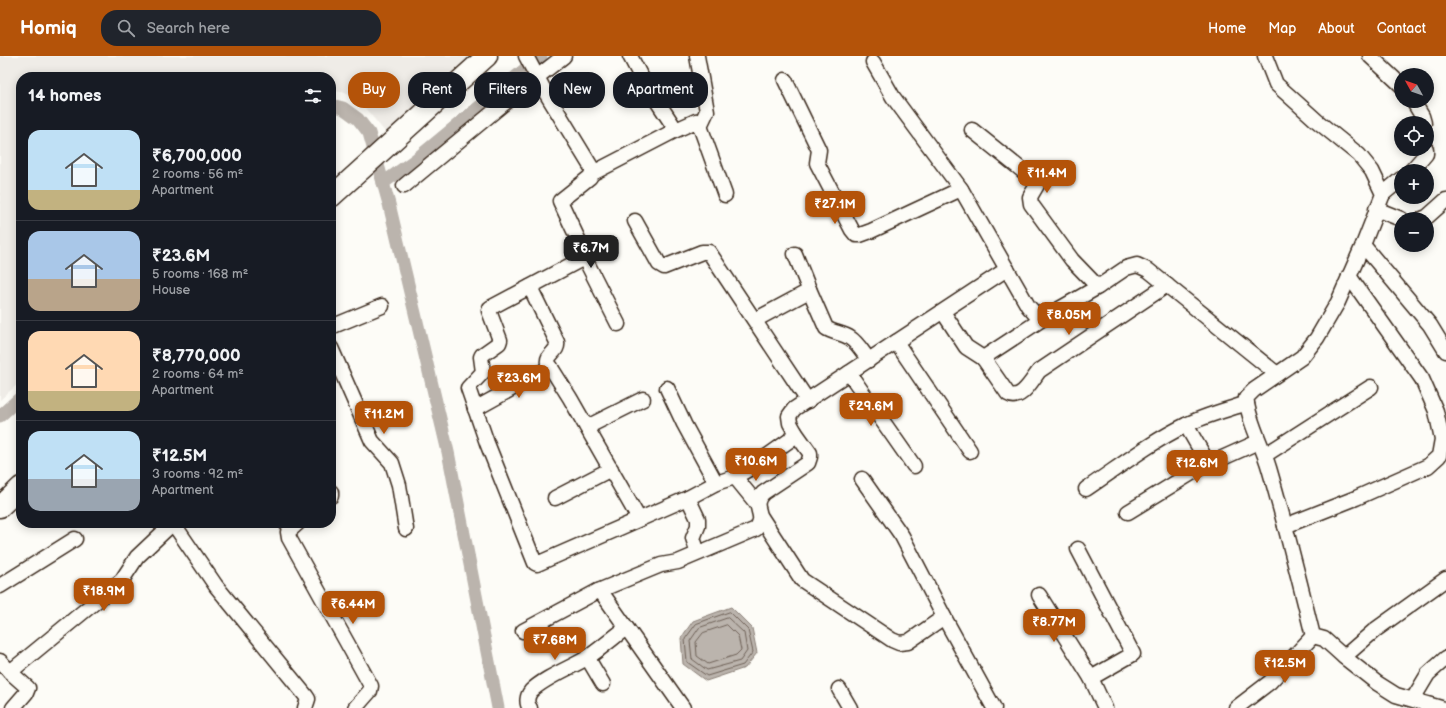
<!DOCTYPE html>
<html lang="en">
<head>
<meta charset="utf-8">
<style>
	:root { --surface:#171b24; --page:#20242c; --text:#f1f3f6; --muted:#9ea1a6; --line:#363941; --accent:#b45309 }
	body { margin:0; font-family:"Balsamiq Sans",sans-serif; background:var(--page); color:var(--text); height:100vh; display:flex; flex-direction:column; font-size:15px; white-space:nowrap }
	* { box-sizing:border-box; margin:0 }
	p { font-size:13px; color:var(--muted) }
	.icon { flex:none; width:22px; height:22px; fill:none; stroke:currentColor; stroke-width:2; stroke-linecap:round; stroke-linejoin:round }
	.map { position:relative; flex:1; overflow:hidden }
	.sheet { position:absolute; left:16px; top:16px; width:320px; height:456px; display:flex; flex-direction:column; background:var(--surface); border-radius:16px; box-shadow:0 2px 10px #0003 }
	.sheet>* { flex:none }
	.banner { position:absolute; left:348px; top:16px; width:380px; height:36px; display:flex; gap:8px }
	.needle { width:26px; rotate:310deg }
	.controls { position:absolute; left:1394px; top:12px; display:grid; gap:8px }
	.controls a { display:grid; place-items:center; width:40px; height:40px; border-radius:50%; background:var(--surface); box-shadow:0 2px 10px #0003; font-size:20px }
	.price { position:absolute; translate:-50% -34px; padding:0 9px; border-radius:8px; background:var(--accent); color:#fff; font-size:13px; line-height:26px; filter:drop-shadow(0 1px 2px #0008) }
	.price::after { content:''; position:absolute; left:50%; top:24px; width:12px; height:9px; margin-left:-6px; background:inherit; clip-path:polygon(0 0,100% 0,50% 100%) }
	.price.current { background:#222; color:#fff }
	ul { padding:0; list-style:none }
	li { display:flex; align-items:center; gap:12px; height:100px; padding:0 12px }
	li+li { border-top:1px solid var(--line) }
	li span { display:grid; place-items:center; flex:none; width:112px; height:80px; border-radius:12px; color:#555 }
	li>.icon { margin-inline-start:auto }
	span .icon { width:48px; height:48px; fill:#fffc; stroke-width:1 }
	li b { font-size:17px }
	h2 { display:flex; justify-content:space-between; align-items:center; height:48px; padding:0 12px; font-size:17px }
	.tag { padding:0 14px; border-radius:16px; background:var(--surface); box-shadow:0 2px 10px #0003; font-size:14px; line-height:36px }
	.tag.current { background:var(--accent); color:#fff }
	header { display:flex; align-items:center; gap:24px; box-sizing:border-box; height:56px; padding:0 20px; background:var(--accent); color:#fff }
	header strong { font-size:19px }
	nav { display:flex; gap:22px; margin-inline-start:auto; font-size:14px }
	.search { width:280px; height:36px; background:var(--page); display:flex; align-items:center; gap:10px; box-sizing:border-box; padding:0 14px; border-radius:16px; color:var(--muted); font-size:15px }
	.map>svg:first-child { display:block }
	.built { fill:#efece7 }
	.water { fill:#bbb4ad; stroke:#887d74 }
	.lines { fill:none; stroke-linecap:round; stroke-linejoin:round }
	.shore { stroke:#6e6157; stroke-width:1 }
	.canal { stroke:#bbb4ad; stroke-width:13 }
	.street-casing { stroke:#3b2a1e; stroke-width:17 }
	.secondary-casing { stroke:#3b2a1e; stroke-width:23 }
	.street { stroke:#fdfcf7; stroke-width:14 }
	.secondary { stroke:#fdfcf7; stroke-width:20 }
</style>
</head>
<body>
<header>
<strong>Homiq</strong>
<div class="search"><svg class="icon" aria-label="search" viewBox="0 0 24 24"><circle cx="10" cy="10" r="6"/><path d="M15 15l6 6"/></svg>Search here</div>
<nav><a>Home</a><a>Map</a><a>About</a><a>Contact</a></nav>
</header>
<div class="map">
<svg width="1446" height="652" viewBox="0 0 1446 652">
	<rect width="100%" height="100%" fill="#fdfcf7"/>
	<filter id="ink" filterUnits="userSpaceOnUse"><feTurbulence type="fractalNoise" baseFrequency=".025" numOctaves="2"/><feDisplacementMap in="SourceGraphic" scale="8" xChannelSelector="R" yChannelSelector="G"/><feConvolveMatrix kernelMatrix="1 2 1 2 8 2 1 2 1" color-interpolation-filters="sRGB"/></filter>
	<g filter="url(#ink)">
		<path class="built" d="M0 0H471L386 77 361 47 352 40 342 36 331 35V21H21V325L0 344Z"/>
		<path class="water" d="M731 551 752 572 757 597 745 612 706 625 683 608 681 582 693 565Z"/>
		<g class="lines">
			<g class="shore">
				<path d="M730 556 748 574 753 596 743 609 707 620 687 606 685 583 696 568Z"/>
				<path d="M728 562 744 577 747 595 740 605 707 614 692 603 690 585 699 572Z"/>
				<path d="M727 569 738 580 741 594 736 599 708 608 697 600 696 586 703 577Z"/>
			</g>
			<g class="canal">
				<path d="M331 49 343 52 358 63 369 77 389 148 448 396 498 652"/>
				<path d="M383 127 415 104 541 0"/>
				<path d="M0 360 21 341"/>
			</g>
			<defs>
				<g id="street">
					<path d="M526 0 543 32 593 114 590 121 560 145 585 198 582 203 490 252 489 255 500 284 499 287 482 299 481 301 483 316 468 332 487 387 535 507 537 508 688 442 716 427 735 421 749 413 790 384 795 376 790 367 789 360 794 353 1007 213"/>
					<path d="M630 0 640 19 676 74"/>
					<path d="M697 0 707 55 700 70"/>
					<path d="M1265 0 1276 28 1317 65 1359 99 1372 115 1383 138 1363 189 1338 246 1317 282 1302 301 1254 334 1246 342C1249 367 1262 388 1269 412 1285 467 1299 523 1313 580L1324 583 1344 601 1377 627 1396 639 1441 652"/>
					<path d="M1370 0 1401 29"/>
					<path d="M873 6 893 41 961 133 1028 250 1036 259 1047 260 1098 231 1126 212 1137 209 1148 214 1277 318"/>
					<path d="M785 24 819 94 817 107 852 174 856 179H860L871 175 961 133"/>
					<path d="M1413 45 1422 60 1424 67"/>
					<path d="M972 74 1033 123 1037 129 1030 141 1031 148 1072 204 1098 231"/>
					<path d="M1411 115 1426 98V93"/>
					<path d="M593 117 676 74 696 65 700 70 725 139"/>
					<path d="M404 130 508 44 564 0"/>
					<path d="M1383 138 1401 123"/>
					<path d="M1376 153 1401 163"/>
					<path d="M1422 163 1427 161 1446 144"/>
					<path d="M635 165 659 208 664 211 702 196H709L808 345"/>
					<path d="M1363 189 1430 269 1446 295"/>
					<path d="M584 201 618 268"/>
					<path d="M530 231 557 286C559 296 546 298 548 307L570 342 639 463"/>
					<path d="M809 233 826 272C833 277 843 277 850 282 858 287 863 297 869 304"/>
					<path d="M943 256 966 291 983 302 1047 260"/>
					<path d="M755 264 809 235V233L795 198"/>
					<path d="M331 271 382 250"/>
					<path d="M896 286 970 395"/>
					<path d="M331 292 372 385 392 407 399 429 406 473"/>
					<path d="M983 302 1008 338C1021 346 1032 324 1039 315L1167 229"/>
					<path d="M849 317 914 410"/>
					<path d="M667 332 684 368 716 427"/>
					<path d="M475 353 551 311"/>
					<path d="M1186 369 1208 407"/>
					<path d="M587 371 643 343"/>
					<path d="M1265 399 1371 331"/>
					<path d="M735 421 757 448"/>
					<path d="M862 423 902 480 944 561 994 652"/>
					<path d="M1086 433C1119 411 1151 386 1186 369 1205 359 1227 354 1247 347"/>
					<path d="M331 436V440"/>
					<path d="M555 442 611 413"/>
					<path d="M688 442 698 463V470L693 482 698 497"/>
					<path d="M1128 456 1208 407 1218 404 1258 386"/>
					<path d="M761 461 802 524 892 584 899 587 908 586 944 561"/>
					<path d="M298 467 288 476 289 482 371 630 370 635 355 652"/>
					<path d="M1285 470 1356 442 1428 410 1439 400 1442 383 1436 355 1422 323 1349 220"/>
					<path d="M1078 493 1133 598 1091 622 1105 652"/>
					<path d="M0 530 75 483"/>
					<path d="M598 535 661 509 678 506 756 473C768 457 749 452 763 437L808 407 810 401V397L795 376"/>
					<path d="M1039 539 1091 622"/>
					<path d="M523 575 598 535 602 537 683 652"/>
					<path d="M587 601 603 628"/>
					<path d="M1344 601 1375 574 1446 523"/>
					<path d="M0 605 10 616 28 632 26 637 13 652"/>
					<path d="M10 616 122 524 137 501 173 467 216 530 306 640 308 643 305 652"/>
					<path d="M839 633 850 652"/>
					<path d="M1413 643 1428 618 1446 602"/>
					<path d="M530 652C526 647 527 640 531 635 544 622 570 612 587 602 600 593 613 582 626 572"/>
					<path d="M1236 652 1270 626 1313 580"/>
				</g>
				<g id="secondary">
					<path d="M331 141 487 0"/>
					<path d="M0 451 21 431"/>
				</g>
			</defs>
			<use href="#street" class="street-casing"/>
			<use href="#secondary" class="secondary-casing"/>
			<use href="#street" class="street"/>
			<use href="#secondary" class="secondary"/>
		</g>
	</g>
</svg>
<div class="controls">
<a><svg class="needle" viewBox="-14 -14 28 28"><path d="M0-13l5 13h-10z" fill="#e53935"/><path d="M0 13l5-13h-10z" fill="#9ea1a6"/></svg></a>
<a><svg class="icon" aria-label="locate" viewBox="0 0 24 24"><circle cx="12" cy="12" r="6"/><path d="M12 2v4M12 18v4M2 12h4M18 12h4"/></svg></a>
<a>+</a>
<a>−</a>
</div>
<b class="price" style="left:1047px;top:138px">₹11.4M</b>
<b class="price" style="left:835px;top:169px">₹27.1M</b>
<b class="price current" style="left:591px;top:213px">₹6.7M</b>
<b class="price" style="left:1069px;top:280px">₹8.05M</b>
<b class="price" style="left:519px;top:343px">₹23.6M</b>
<b class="price" style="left:871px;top:371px">₹29.6M</b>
<b class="price" style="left:384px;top:379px">₹11.2M</b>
<b class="price" style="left:756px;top:426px">₹10.6M</b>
<b class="price" style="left:1197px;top:428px">₹12.6M</b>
<b class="price" style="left:104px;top:556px">₹18.9M</b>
<b class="price" style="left:353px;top:569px">₹6.44M</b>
<b class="price" style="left:1054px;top:587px">₹8.77M</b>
<b class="price" style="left:555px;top:605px">₹7.68M</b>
<b class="price" style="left:1285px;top:628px">₹12.5M</b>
<div class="banner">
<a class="tag current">Buy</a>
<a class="tag">Rent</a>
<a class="tag">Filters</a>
<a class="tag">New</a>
<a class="tag">Apartment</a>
</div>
<section class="sheet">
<h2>14 homes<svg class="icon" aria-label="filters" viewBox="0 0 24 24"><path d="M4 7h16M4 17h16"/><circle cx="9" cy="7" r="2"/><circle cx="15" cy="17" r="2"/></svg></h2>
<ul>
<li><span style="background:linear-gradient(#bfe0f5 75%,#c2b280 0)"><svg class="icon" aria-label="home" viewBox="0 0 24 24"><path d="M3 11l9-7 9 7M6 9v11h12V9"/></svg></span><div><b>₹6,700,000</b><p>2 rooms · 56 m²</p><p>Apartment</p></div></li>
<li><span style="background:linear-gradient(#a9c7e8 60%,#b9a48a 0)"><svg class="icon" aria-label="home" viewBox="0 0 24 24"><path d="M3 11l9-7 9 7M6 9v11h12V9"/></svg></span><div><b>₹23.6M</b><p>5 rooms · 168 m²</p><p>House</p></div></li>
<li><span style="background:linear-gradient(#ffd9b3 75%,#c2b280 0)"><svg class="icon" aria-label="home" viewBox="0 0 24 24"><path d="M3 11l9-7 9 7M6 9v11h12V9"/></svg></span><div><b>₹8,770,000</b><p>2 rooms · 64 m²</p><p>Apartment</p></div></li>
<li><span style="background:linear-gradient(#bfe0f5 60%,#9aa5b1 0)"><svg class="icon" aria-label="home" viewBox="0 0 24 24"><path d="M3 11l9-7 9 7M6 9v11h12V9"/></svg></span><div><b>₹12.5M</b><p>3 rooms · 92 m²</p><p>Apartment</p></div></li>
</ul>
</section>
</div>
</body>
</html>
